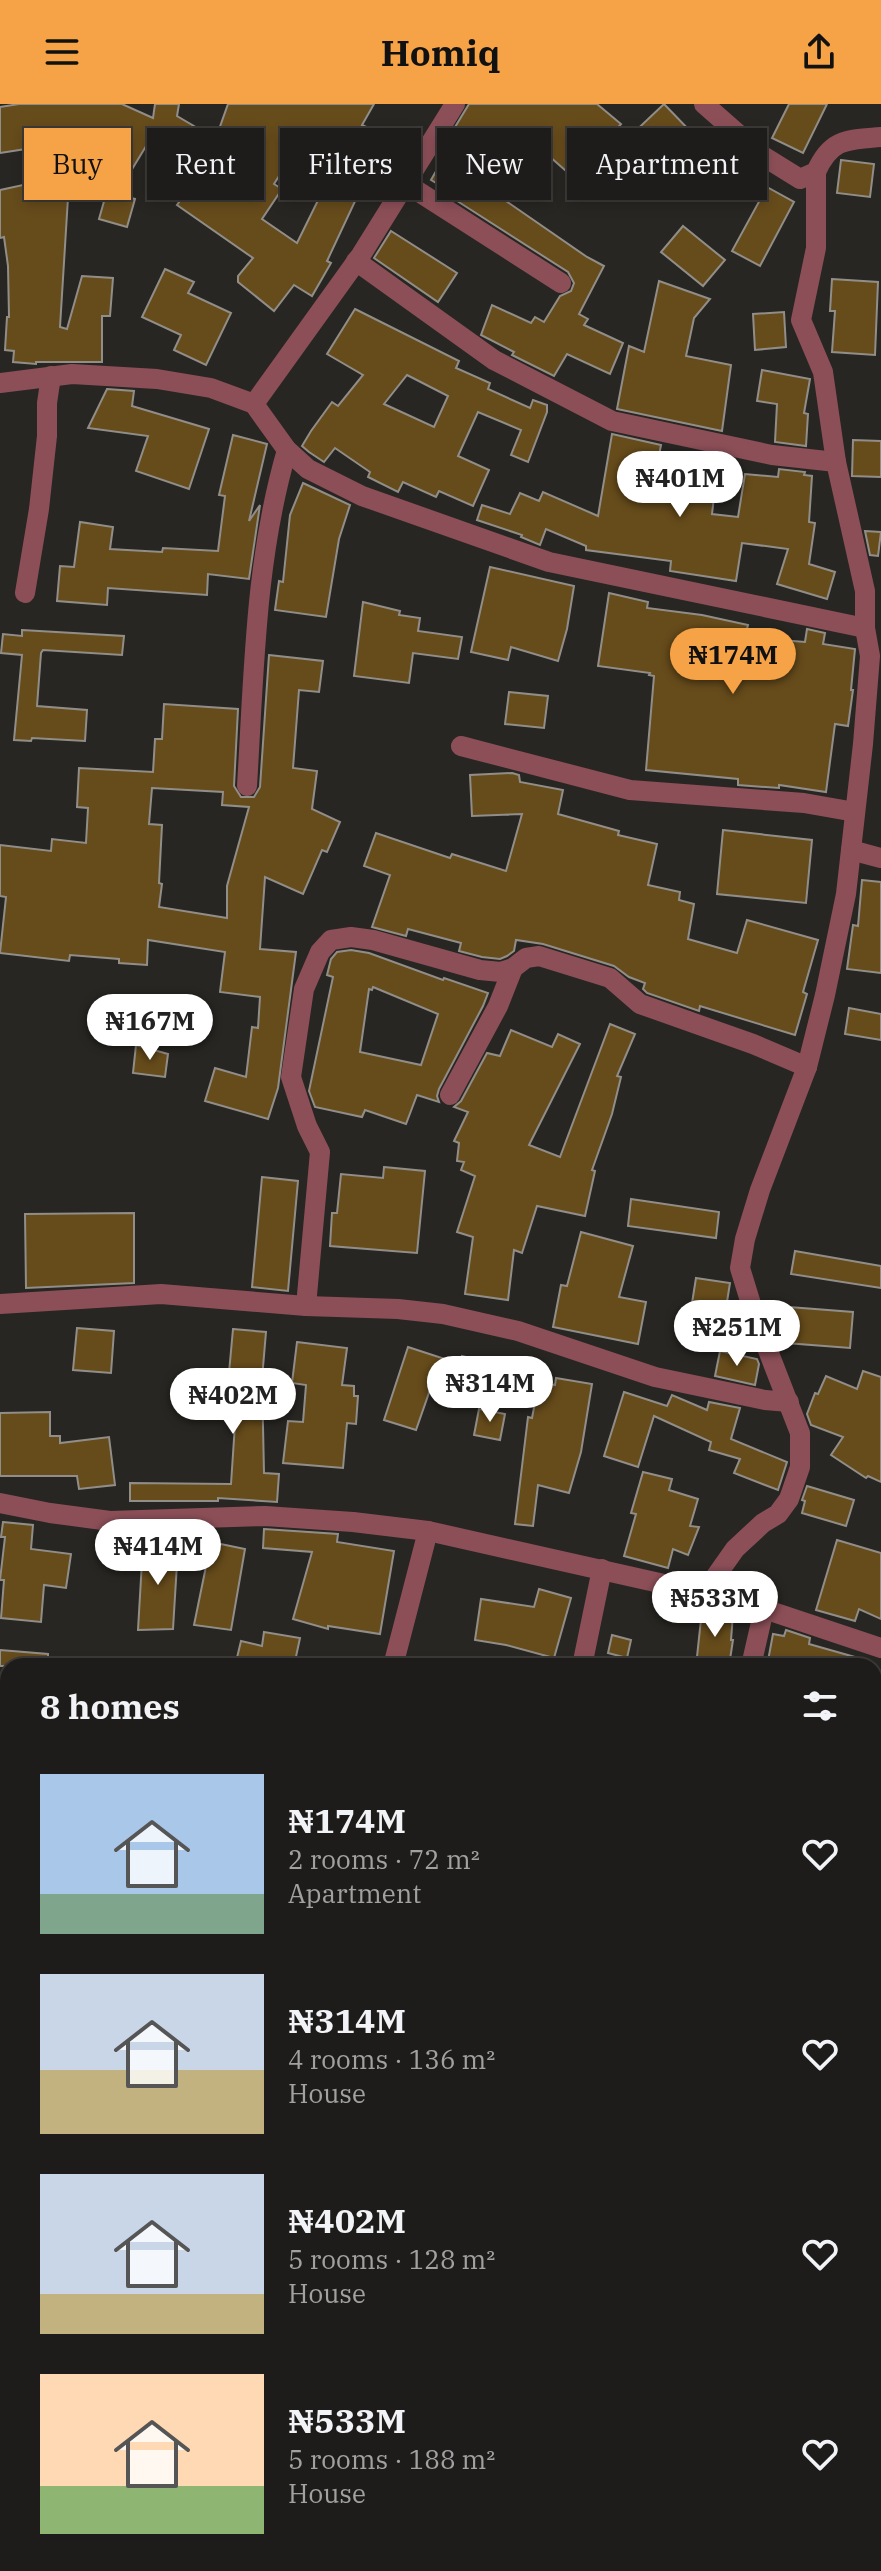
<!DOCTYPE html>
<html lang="en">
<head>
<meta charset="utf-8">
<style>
	:root { --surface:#1e1c1a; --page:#2b2927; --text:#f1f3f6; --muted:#a1a1a2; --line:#3c3a39; --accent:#f6a246 }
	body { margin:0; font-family:"IBM Plex Serif",serif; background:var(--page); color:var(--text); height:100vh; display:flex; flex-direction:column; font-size:30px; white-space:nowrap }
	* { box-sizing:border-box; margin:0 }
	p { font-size:26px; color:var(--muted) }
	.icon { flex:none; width:44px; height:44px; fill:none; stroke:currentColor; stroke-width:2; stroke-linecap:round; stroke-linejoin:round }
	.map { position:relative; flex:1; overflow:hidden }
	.drawer { position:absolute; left:0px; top:1554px; width:882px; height:914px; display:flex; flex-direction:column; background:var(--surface); border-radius:24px 24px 0 0; box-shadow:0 4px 12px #0003,0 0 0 2px var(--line) }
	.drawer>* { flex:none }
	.guide { position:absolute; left:24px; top:24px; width:834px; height:72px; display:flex; gap:16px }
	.price { position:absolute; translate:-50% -68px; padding:0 18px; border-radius:28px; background:#fff; color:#222; font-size:26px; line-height:52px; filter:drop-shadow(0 2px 4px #0008) }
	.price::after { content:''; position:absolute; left:50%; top:48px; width:24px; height:18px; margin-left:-12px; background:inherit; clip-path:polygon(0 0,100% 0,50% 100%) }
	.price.active { background:var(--accent); color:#111 }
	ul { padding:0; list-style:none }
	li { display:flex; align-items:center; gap:24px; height:200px; padding:0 40px }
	li span { display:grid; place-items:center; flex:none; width:224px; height:160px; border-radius:0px; color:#555 }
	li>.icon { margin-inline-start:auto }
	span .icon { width:96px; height:96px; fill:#fffc; stroke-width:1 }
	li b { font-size:34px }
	h2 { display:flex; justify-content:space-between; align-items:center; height:96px; padding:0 40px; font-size:34px }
	.tag { padding:0 28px; border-radius:0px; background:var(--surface); box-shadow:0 4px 12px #0003,0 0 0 2px var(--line); font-size:28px; line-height:72px }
	.tag.active { background:var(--accent); color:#111 }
	header { display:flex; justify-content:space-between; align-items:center; height:104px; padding:0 40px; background:var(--accent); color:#111; font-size:36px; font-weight:700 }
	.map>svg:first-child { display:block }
	.building { fill:#664b1b; stroke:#918e89; stroke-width:2; fill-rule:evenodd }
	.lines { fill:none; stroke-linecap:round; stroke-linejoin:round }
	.minor { stroke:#8c4f58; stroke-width:20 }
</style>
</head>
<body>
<header><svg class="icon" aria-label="menu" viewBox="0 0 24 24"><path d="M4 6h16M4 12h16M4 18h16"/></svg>Homiq<svg class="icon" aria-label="share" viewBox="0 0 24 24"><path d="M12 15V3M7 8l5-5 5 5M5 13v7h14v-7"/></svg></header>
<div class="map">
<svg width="881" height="2467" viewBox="0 0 881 2467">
	<rect width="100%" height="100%" fill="#282622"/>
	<g class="building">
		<path d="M19 0H122L153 14 155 0H179L177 12 211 32 197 55 154 29 117 90 135 95 127 123 99 115 112 69 71 45 60 223 67 225 82 172 113 174 110 212H102V258H36V260L13 258 14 247 5 246 7 213H9L8 162 4 133 0 134V86L37 78 39 43 0 49V3Z"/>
		<path d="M228 0H374L362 21 398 38 383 69 379 67 364 96 357 93 327 157 331 159 312 192 294 181 274 207 238 178V172L253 154 177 101 198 72 226 92 252 51 217 31ZM290 55 330 72 297 139 262 115 282 85 274 80Z"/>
		<path d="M469 0H597L621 20 574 74 540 44 506 97 587 153 604 162 579 210 588 215 584 221 623 239 610 270 567 250 554 272 512 251 514 248 481 231 492 201 531 219 535 213 544 218 560 192 571 187 574 179 568 168 454 95 456 91 431 76 454 36 449 33Z"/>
		<path d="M664 0 694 31 686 39 705 60 674 89 659 72 661 70 627 35Z"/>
		<path d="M789 0H827L803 49 772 34Z"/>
		<path d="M841 56 874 60 870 93 837 89Z"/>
		<path d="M767 83 794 98 760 162 732 147Z"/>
		<path d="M683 122 725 156 703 182 661 148Z"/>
		<path d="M391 127 457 169 438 198 374 154Z"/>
		<path d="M165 165 194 178 188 189 231 209 206 261 174 246 181 231 142 213Z"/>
		<path d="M832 175 878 178 875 251 832 248 835 207H830Z"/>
		<path d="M659 177 710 195 694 214 686 252 731 261 722 327 617 305 629 242 644 248Z"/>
		<path d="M355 205 459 257 456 264 490 279 488 285 530 304 533 296 547 301V308L528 358 511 351 521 326 478 308 458 352 489 366 473 402 439 387 436 393 403 378 398 388 368 373 370 368 335 344 324 358 309 348 302 342 311 327 332 298 338 302 363 271 327 250ZM407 271 448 292 434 323 384 300Z"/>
		<path d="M784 208 786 243 755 246 753 210Z"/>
		<path d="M762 266 810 275 804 309 808 310 806 342 775 338 777 300 757 297Z"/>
		<path d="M107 285 134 287 132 302 209 325 189 385 136 367 148 332 88 324Z"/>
		<path d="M612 330 661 341 654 377 686 383 690 360 715 364V367L717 368 712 410 738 413 745 370 778 373 779 365 805 368 804 371 812 372 809 418 815 419 809 460 835 468 827 495 777 480 788 445 742 439 736 477 670 467 671 457 586 446V442L546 425 540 441 521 433 522 431 477 416 482 401 510 410 520 389 539 397 543 388 598 412Z"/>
		<path d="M233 331 267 340 249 417 260 401 249 475 208 470 207 491 108 484 107 501 57 497 60 462 74 463 80 418 113 423 110 445 162 448 163 444 218 447 225 392 219 391Z"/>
		<path d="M853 336 881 337V373L852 372Z"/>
		<path d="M303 379 350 401 339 435 326 513 275 506 279 477 283 478 290 411Z"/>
		<path d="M865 427 881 428 878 452 870 451Z"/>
		<path d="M490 463 574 482 567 525 558 557 511 543 508 556 471 548Z"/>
		<path d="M609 489 648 498 647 504 702 511 748 521 745 533 805 538 807 525 825 529 823 540 855 545 851 586H853L848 622 835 620 826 688 779 681V684L738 681V675L646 666 654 572 649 571 650 569 598 562Z"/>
		<path d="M363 498 400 507 399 511 420 514 418 527 462 533 458 555 413 549 409 579 354 572Z"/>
		<path d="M22 526 124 532 122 551 43 546 41 549 37 602 87 606 85 637 32 634 31 637 14 636 22 551 1 549 3 530 22 532Z"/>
		<path d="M269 551 323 557 319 588 299 586 293 664 317 667 312 705 340 718 327 748 322 746 303 790 265 773 260 845 296 848 278 984 268 1015 205 997 215 964 246 973 252 923 258 924 260 893 220 888 225 848 148 836 147 861 119 859V855L70 851 69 857 0 849 6 793 0 792V741L51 747 52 735 86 739 88 704 77 703 79 664 153 668 155 635H162L164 600 238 605 234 682 241 693H254L260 683ZM152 684 223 688 222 701 249 703 227 782V814L159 803 162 780 159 779 162 721 149 720Z"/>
		<path d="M509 588 548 592 544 624 505 620Z"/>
		<path d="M512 669 519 671 520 678 563 686 558 710 619 727 618 731 657 740 648 781 680 788 679 796 694 800 688 835 737 849 747 816 818 836 803 888 807 890 795 931 700 902 699 907 647 889 643 885 645 879 629 873 614 862 543 840 516 836 514 847 507 852 500 855 482 853 459 847 461 839 408 825 406 832 372 823 390 771 364 762 376 729 450 754 452 750 506 767 522 710 472 712 470 671Z"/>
		<path d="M723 726 812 736 806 799 717 790Z"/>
		<path d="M862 776 881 778V869L847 865 853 821 858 822Z"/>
		<path d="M351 846 369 849 443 876 444 874 488 889 483 902 439 985 437 992 439 998 417 991 406 1020 365 1006 362 1013 315 1003 309 987 333 873 327 871 331 855 337 848ZM373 883 438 910 421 961 360 948 369 885 372 886Z"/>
		<path d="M849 904 881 910V936L845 930Z"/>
		<path d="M610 920 635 930 617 972 621 973 612 1010 592 1066 595 1067 585 1112 537 1102 522 1149 514 1146 508 1196 465 1190 473 1133 457 1128 475 1072 461 1066 464 1058 457 1057 459 1039 454 1037 468 1008 454 1003 461 997 487 949 500 952 511 926 552 943 558 930 580 940 529 1041 560 1053Z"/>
		<path d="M136 941 168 950 165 973 133 969Z"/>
		<path d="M384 1063 425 1067 417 1149 330 1142 332 1109H337L341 1070 383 1074Z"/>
		<path d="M262 1073 298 1077 288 1187 252 1183Z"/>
		<path d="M631 1095 719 1108 716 1134 628 1122Z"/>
		<path d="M134 1109V1179L26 1184 25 1110Z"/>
		<path d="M581 1128 633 1142 619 1193 646 1198 638 1240 553 1223 561 1181 567 1182Z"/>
		<path d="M795 1147 881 1162V1184L791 1170Z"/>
		<path d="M696 1174 730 1179 723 1223 689 1218Z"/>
		<path d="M789 1203 853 1208 850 1244 786 1239Z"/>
		<path d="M77 1224 114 1227 111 1269 73 1266Z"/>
		<path d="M233 1225 266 1228 262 1275 264 1369 279 1370 277 1398 218 1394V1397H130V1379L231 1380 236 1305 230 1306 229 1269Z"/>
		<path d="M297 1238 347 1244 342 1281 354 1282V1292H358L356 1320 347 1319 343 1364 283 1359 288 1317 303 1318 306 1281 292 1279Z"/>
		<path d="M408 1243 460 1260 462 1252 493 1260 483 1300 430 1286 416 1326 384 1316Z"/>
		<path d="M720 1247 757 1255 759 1260 755 1281 715 1272Z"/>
		<path d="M863 1267 881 1273V1378L868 1372 866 1374 831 1351 843 1333 811 1321 807 1310 815 1289 818 1290 826 1272 857 1285Z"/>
		<path d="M556 1274 592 1280 581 1348 569 1389 538 1381 533 1422 515 1420 528 1313 532 1314 539 1278 555 1281Z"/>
		<path d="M624 1288 667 1302 672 1291 707 1306 709 1298 740 1304 731 1335 787 1358 778 1386 734 1369 740 1355 709 1346 711 1338 654 1312 638 1363 604 1352Z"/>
		<path d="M479 1305 505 1310 500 1336 474 1331Z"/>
		<path d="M50 1308V1332H60V1339L109 1333 115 1381 79 1385 77 1372H0V1309Z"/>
		<path d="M643 1368 672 1375 669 1386 698 1395 690 1422 699 1423 688 1451 673 1445 668 1464 624 1452 636 1410 631 1409Z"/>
		<path d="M807 1382 854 1396 846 1422 802 1409 805 1397 802 1396Z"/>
		<path d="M3 1418 33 1421 31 1445 71 1450 66 1484 44 1481 41 1518 1 1514 4 1476H0L5 1433H1Z"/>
		<path d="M264 1425 338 1430 337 1438 394 1447 380 1530 328 1522V1525L293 1515 312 1448 263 1444Z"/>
		<path d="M837 1436 881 1449V1515L859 1505 855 1517 816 1506Z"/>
		<path d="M211 1438 245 1445 231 1526 194 1521Z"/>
		<path d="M143 1440 178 1443 173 1525 138 1526Z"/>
		<path d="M539 1485 571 1494 554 1554 506 1541 475 1536 481 1495 534 1503Z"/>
		<path d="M702 1506 733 1510 731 1536H733L729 1562H696Z"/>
		<path d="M786 1526 810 1534 809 1540 869 1557 868 1562H767L773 1530 784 1532Z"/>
		<path d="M264 1528 300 1534 294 1562H235L241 1537 262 1542Z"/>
		<path d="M612 1531 631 1536 627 1554 608 1549Z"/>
		<path d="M0 1546 48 1550V1562H0Z"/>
	</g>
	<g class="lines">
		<g class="minor">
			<path d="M704 0 763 52 800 75 816 68C831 34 847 36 881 33"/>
			<path d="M405 79 561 179"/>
			<path d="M356 157 494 256 612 317 772 351 836 358"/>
			<path d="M0 279 72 270 157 275 211 284 254 300 287 346 308 365 362 392 549 458 865 524"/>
			<path d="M254 300 361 151 455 0"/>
			<path d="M25 489 39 405 47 332V299L51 272"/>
			<path d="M461 642 630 686 804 699 855 708"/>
			<path d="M247 682C254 569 255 455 287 346"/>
			<path d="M851 746 881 754"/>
			<path d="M450 991 498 902 513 864"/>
			<path d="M0 1200 161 1190 306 1202 398 1205 443 1210 518 1227 655 1273 765 1296 789 1298"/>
			<path d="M306 1202 320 1048 307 1022 291 973 304 885 320 848 331 836 351 833 373 836 480 866 501 868 513 864 526 854 539 852 610 874 640 900 753 940 807 963"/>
			<path d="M0 1399 50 1409 110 1417 265 1412 353 1418 428 1427 704 1489 764 1505 881 1544"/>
			<path d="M704 1489 735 1445 763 1419 778 1410 789 1395 800 1363V1329L755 1213 740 1164 745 1135 760 1086 807 963 825 891 846 790 863 640 870 552 865 524V487L836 358 823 268 801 216 816 144V68"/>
			<path d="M393 1562 428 1427"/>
			<path d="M582 1562 602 1465"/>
			<path d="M751 1562 764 1505"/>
			<path d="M874 2228 881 2234"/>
			<path d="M0 2312H8"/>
			<path d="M874 2380 881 2366"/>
			<path d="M343 2460 349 2467"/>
			<path d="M502 2460 513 2467"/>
			<path d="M716 2460 722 2465"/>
			<path d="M852 2460 867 2467"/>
			<path d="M413 2467 417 2460"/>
			<path d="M831 2467 834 2460"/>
		</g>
	</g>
</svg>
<b class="price" style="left:680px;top:415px">₦401M</b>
<b class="price active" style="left:733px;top:592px">₦174M</b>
<b class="price" style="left:150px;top:958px">₦167M</b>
<b class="price" style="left:737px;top:1264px">₦251M</b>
<b class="price" style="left:490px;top:1320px">₦314M</b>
<b class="price" style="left:233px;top:1332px">₦402M</b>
<b class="price" style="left:158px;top:1483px">₦414M</b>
<b class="price" style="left:715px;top:1535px">₦533M</b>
<div class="guide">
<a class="tag active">Buy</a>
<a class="tag">Rent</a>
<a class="tag">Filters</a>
<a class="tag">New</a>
<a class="tag">Apartment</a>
</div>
<section class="drawer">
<h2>8 homes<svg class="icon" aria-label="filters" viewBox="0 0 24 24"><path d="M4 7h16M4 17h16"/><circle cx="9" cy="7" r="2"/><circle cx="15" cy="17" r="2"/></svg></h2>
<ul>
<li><span style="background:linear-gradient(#a9c7e8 75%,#7fa58c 0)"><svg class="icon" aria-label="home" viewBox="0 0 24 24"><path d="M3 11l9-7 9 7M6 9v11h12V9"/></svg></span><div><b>₦174M</b><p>2 rooms · 72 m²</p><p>Apartment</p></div><svg class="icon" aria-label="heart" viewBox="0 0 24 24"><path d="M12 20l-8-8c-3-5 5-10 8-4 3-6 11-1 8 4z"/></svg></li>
<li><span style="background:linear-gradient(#c9d6e8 60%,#c2b280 0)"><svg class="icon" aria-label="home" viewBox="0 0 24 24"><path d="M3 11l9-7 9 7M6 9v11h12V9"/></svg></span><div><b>₦314M</b><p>4 rooms · 136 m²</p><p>House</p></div><svg class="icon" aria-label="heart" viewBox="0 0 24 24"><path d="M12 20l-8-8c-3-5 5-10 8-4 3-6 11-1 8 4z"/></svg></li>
<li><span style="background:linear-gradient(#c9d6e8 75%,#c2b280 0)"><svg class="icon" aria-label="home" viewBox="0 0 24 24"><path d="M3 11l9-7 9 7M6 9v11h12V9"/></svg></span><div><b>₦402M</b><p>5 rooms · 128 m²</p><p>House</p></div><svg class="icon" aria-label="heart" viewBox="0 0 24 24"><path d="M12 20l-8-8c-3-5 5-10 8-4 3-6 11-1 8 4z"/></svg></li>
<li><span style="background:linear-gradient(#ffd9b3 70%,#8fb573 0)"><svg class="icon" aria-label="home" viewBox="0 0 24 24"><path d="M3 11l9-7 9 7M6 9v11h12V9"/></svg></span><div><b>₦533M</b><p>5 rooms · 188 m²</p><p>House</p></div><svg class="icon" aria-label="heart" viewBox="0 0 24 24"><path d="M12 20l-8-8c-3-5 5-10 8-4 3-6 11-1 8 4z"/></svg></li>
</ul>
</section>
</div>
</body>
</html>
